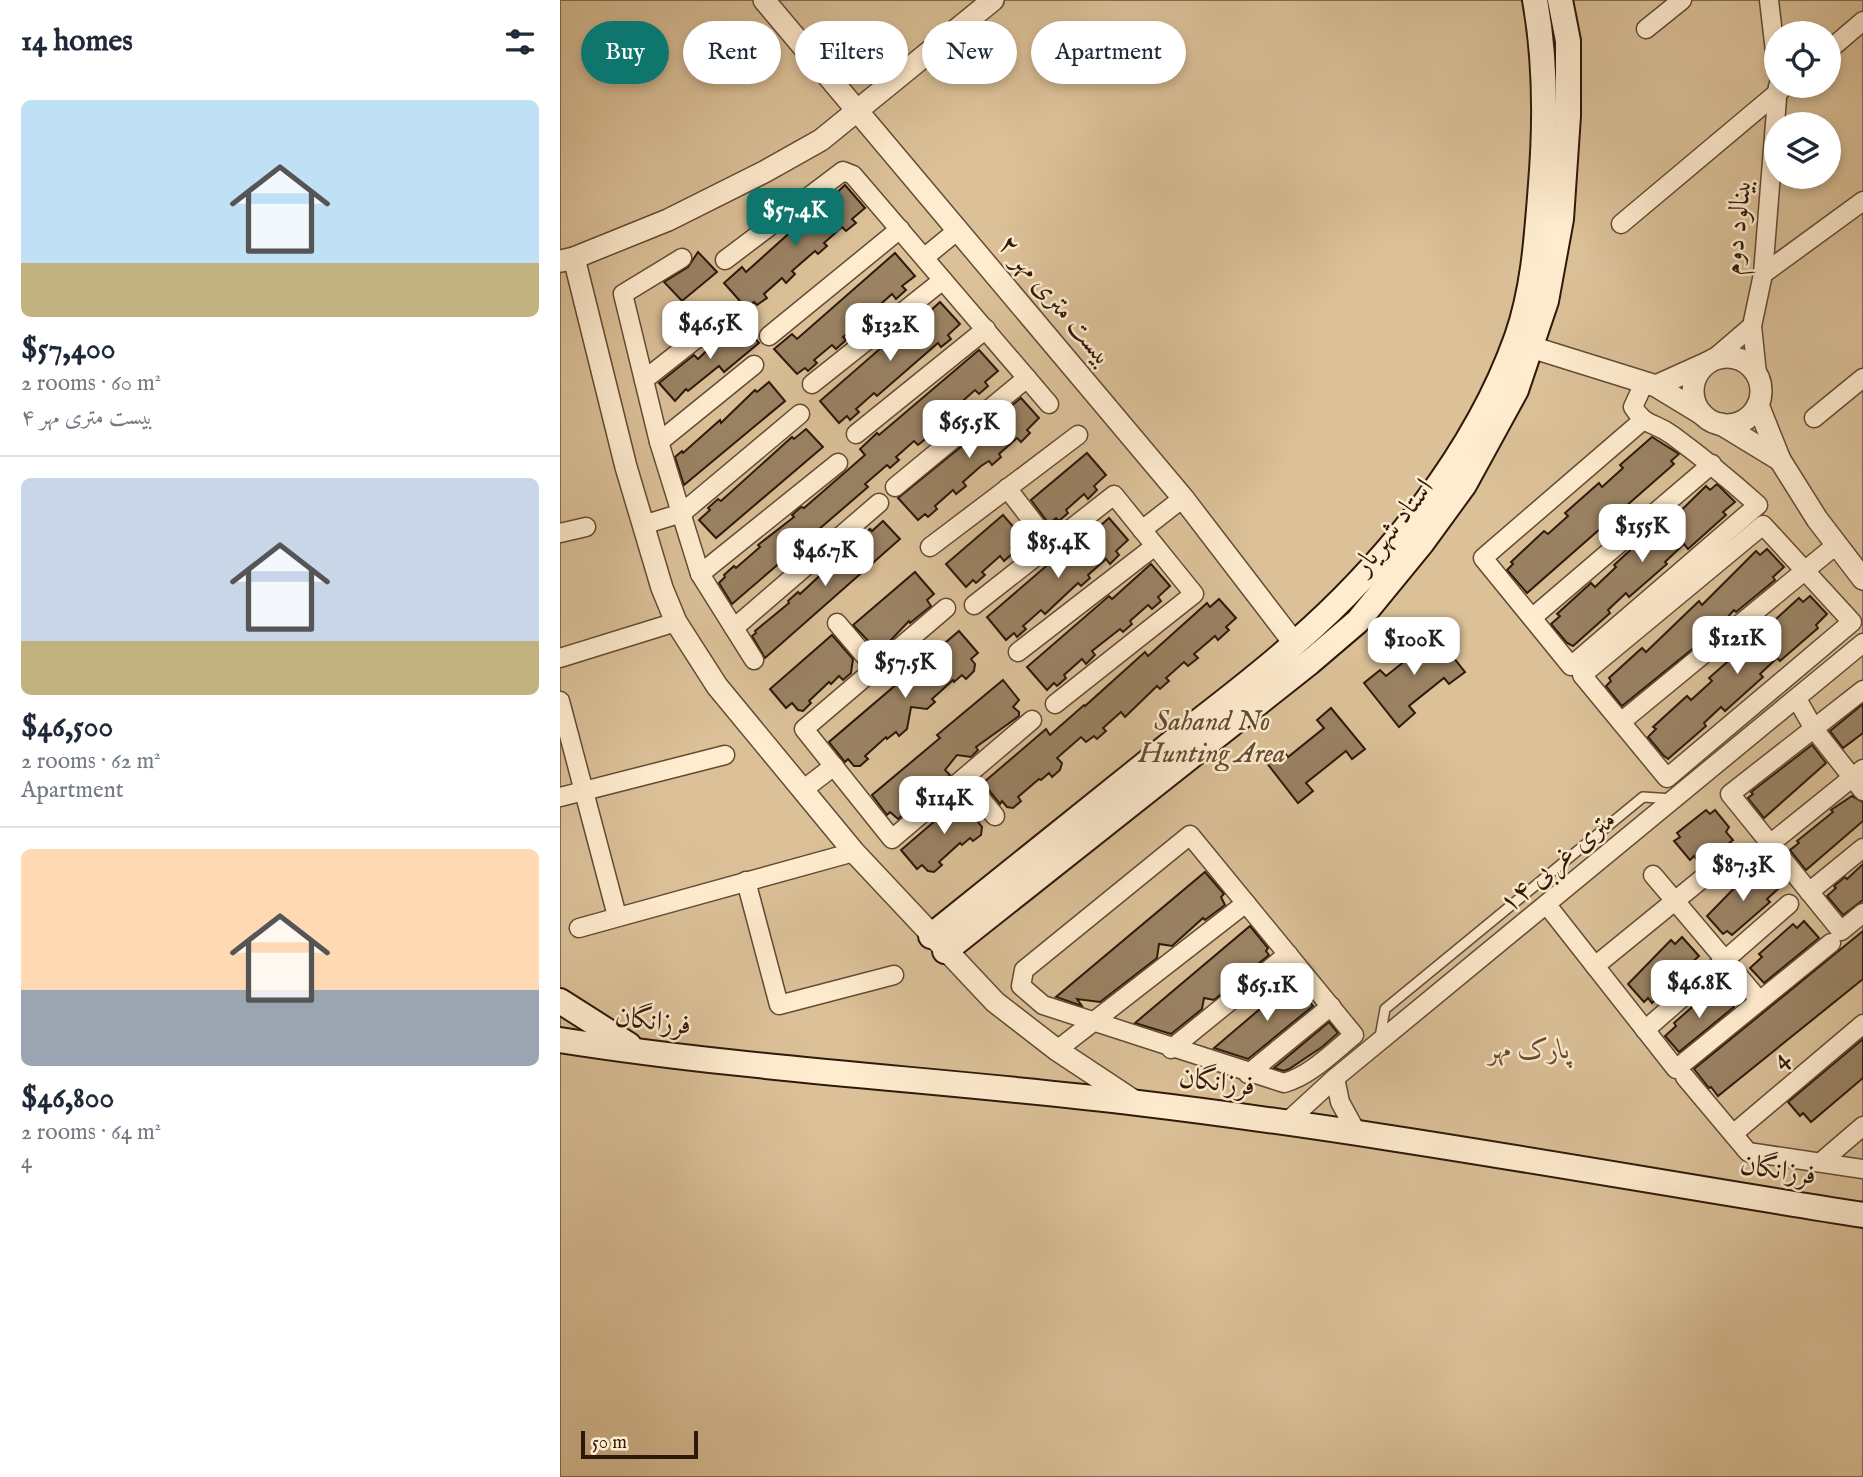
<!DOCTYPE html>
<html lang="en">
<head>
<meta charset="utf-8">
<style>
	:root { --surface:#fff; --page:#f2f2f3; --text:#1f2937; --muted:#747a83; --line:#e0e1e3; --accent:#0f766e }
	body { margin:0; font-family:"IM FELL English",Amiri,serif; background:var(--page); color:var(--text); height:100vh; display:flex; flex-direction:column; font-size:26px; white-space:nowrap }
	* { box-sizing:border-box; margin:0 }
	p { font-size:23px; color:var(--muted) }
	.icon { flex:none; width:38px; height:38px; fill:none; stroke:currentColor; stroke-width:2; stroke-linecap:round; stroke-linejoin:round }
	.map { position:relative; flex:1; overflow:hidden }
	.details { display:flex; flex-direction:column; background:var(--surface); width:560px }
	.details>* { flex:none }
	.guide { position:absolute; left:21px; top:21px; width:665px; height:63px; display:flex; gap:14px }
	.controls { position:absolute; left:1204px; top:21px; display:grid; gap:14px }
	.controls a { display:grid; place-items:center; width:77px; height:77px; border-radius:50%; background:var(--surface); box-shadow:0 4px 10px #0003; font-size:35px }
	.scale { position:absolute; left:21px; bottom:18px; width:117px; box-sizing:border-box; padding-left:7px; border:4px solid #2d190a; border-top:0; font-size:19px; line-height:24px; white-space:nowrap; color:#2d190a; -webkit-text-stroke:5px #ffeccf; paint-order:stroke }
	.price { position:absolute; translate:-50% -60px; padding:0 16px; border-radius:14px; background:#fff; color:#222; font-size:23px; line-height:46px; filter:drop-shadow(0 2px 4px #0008) }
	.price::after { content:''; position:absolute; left:50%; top:42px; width:21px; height:16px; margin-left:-10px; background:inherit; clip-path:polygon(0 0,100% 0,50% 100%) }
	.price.active { background:var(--accent); color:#fff }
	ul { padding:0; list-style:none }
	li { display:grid; align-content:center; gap:14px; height:371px; padding:0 21px }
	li+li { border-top:2px solid var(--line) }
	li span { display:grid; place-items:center; height:217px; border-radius:10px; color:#555 }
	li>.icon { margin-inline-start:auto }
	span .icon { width:126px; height:126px; fill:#fffc; stroke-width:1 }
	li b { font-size:30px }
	h2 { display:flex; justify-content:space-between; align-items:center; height:84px; padding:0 21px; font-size:30px }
	.pill { padding:0 24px; border-radius:32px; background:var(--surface); box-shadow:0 4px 10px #0003; font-size:24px; line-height:63px }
	.pill.active { background:var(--accent); color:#fff }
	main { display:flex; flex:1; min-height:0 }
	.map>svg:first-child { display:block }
	.green { fill:#dbc098; stroke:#846c51; stroke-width:2; fill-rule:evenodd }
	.building { fill:#9a8263; stroke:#2d190a; stroke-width:2 }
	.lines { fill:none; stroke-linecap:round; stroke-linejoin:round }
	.service-casing { stroke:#624b35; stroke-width:12 }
	.minor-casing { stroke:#624b35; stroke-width:21 }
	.tertiary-casing { stroke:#624b35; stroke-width:24 }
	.secondary-casing { stroke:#2d190a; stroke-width:28 }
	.service { stroke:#ffeccf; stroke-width:9 }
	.minor { stroke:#ffeccf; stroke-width:18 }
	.tertiary { stroke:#ffeccf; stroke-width:21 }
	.secondary { stroke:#ffeccf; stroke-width:24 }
	.labels { text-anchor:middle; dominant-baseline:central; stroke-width:5; stroke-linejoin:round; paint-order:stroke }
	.street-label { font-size:28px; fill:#2d190a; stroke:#ffeccf }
	.park-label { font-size:28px; font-style:italic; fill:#614b35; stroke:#ffeccf }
</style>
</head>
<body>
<main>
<section class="details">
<h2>14 homes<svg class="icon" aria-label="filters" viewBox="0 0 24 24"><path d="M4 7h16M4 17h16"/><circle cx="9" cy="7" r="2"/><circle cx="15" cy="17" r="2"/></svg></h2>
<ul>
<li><span style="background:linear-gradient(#bfe0f5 75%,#c2b280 0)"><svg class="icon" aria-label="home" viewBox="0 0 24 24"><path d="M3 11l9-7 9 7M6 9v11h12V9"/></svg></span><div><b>$57,400</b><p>2 rooms · 60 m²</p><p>بیست متری مهر ۴</p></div></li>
<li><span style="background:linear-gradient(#c9d6e8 75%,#c2b280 0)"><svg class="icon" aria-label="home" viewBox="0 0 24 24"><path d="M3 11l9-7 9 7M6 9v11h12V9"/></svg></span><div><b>$46,500</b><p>2 rooms · 62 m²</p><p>Apartment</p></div></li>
<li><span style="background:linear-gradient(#ffd9b3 65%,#9aa5b1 0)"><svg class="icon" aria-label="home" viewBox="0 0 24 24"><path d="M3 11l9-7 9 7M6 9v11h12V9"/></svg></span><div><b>$46,800</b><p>2 rooms · 64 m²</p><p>4</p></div></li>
</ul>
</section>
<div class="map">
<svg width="1303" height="1477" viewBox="0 0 1303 1477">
	<rect width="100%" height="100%" fill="#ffe2b5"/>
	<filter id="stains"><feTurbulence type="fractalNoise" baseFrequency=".00286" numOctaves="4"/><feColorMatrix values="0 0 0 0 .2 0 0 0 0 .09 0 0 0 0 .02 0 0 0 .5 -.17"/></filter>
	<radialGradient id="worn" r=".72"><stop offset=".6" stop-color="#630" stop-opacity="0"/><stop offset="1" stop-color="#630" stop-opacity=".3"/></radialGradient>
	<path class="green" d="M0 0H1303V1477H0ZM1216 33H1269V86H1216ZM1216 124H1269V177H1216Z"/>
	<g class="building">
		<path d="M285 185 305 208 292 219 296 223 286 231 282 227 264 243 267 246 258 254 255 251 232 271 235 274 226 283 222 278 204 294 207 298 197 305 194 302 187 309 164 283 182 267 186 272 236 227 233 223 242 216 246 221Z"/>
		<path d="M138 252 157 272 122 301 104 282 128 267Z"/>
		<path d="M335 253 355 276 342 286 346 290 336 299 332 294 314 310 317 313 308 321 305 318 283 337 286 340 276 349 272 345 254 360 257 363 248 371 245 368 237 374 214 349 232 334 237 339Z"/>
		<path d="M380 302 400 324 388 335 391 339 381 347 378 343 317 396 314 393 296 409 299 412 290 420 287 416 279 423 260 401 338 333 342 337Z"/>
		<path d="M181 322 199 343 164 372 159 366 128 391 126 389 115 401 99 383 134 355 138 359 167 331 169 334Z"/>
		<path d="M419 350 438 371 425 382 428 386 419 394 415 390 397 406 400 409 390 417 387 414 365 433 368 437 358 445 354 441 336 457 339 460 330 468 327 465 305 484 308 487 172 604 159 583 165 577 164 575 174 566 176 568 200 547 198 545 234 517 232 515 241 507 244 508 305 455 300 449 317 433 319 435Z"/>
		<path d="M209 382 225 401 124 485 115 457 122 451 123 453 160 420 161 423 195 390 197 392Z"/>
		<path d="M461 398 479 418 467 430 470 433 461 442 457 438 439 454 441 457 432 465 429 461 421 466 403 482 406 486 396 494 393 490 375 506 377 509 368 517 365 514 358 520 338 498Z"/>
		<path d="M246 429 263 447 156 538 139 520 150 510 148 508 158 499 161 501 232 437 234 439Z"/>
		<path d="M1092 437 1119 454 1111 461 1114 464 967 593 947 570 953 564 951 562 984 531 988 534 1008 516 1005 513 1039 483 1042 487 1063 468 1060 465Z"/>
		<path d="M527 453 546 475 534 486 537 490 528 499 524 494 506 510 508 513 499 521 496 518 489 524 471 500Z"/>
		<path d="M1157 484 1175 502 1163 512 1166 515 1128 549 1124 544 1105 562 1107 564 1069 597 1066 593 1048 610 1050 613 1013 646 1007 643 991 624 1000 616 997 614 1031 583 1035 587 1056 567 1054 565 1088 534 1092 539 1146 486 1150 490Z"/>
		<path d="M443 515 463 538 451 548 454 552 444 561 440 556 422 572 425 575 416 583 413 580 406 587 386 564Z"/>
		<path d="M549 518 568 540 556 551 559 555 550 564 546 559 528 575 530 578 521 586 518 583 485 614 481 610 463 626 466 629 457 637 454 633 446 640 427 617 506 549 510 553Z"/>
		<path d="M323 521 340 539 205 658 192 636 196 633 195 631 229 603 228 601 238 592 240 594 310 529 312 531Z"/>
		<path d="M1207 549 1224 567 1213 577 1215 580 1176 612 1174 610 1157 629 1062 706 1046 686 1051 681 1049 678 1082 648 1086 652 1139 601 1142 605 1196 551 1200 555Z"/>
		<path d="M591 564 610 586 598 597 601 601 592 609 588 605 570 621 572 624 563 632 560 629 532 651 535 655 526 664 522 659 504 675 506 678 497 686 494 683 487 690 467 667 549 596 552 599Z"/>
		<path d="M355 572 374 594 367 600 371 606 350 623 349 621 329 642 317 650 293 625Z"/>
		<path d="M1250 596 1267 614 1256 625 1258 628 1220 661 1217 658 1200 674 1203 677 1165 711 1161 707 1144 723 1146 726 1108 759 1103 755 1088 737 1096 729 1093 727 1127 696 1131 700 1152 681 1149 678 1183 648 1186 651 1207 631 1205 629 1239 598 1243 602Z"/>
		<path d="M659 599 676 618 666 627 669 630 658 640 655 636 634 654 638 658 628 666 624 662 606 678 609 681 600 689 597 686 565 717 561 712 543 728 546 731 537 739 534 736 526 742 521 737 497 758 502 763 500 770 492 777 489 773 481 780 479 779 458 797 461 801 453 808 447 807 442 801 440 804 423 783 486 729 490 735 524 705 525 706 585 652 588 656 647 603 650 607Z"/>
		<path d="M870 628 905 672 889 684 884 678 849 706 855 713 839 727 804 683 820 670 826 676 860 649 853 641Z"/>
		<path d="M399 631 418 653 411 659 415 664 414 671 406 679 402 675 394 682 393 680 372 699 375 702 367 709 351 707 347 729 339 736 336 732 327 739 326 737 305 756 308 759 300 766H294L288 759 285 762 269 742Z"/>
		<path d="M272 635 293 659 291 673 283 680 279 676 271 684 269 682 249 701 251 703 243 711 238 710 232 703 226 708 210 689Z"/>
		<path d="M443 680 459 700 453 707 459 712V716L416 747 418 750 411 757 397 755 385 770 390 775 338 819 330 812 327 815 312 795 380 738 377 735Z"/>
		<path d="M1303 704V733L1283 748 1270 731Z"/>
		<path d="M771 708 805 749 792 759 786 751 746 783 753 791 738 803 706 762 722 749 728 757 764 728 757 720Z"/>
		<path d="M1252 745 1266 763 1204 818 1188 798 1193 794 1191 792Z"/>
		<path d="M404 796 422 818 418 822 422 827 421 835 413 841 410 838 402 845 400 843 379 862 382 865 374 872 368 871 362 865 357 869 341 850Z"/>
		<path d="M1292 796 1303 802V821L1246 870 1230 850 1239 843 1237 841 1273 812 1271 810Z"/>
		<path d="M1146 810 1150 814 1155 810 1169 827 1166 832 1173 840 1141 865 1134 856 1130 860 1114 841 1120 837 1117 833Z"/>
		<path d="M1303 864V900L1283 915 1267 896 1276 888 1274 886 1285 877 1287 879Z"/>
		<path d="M1201 870 1219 888 1207 899 1210 902 1172 935 1167 931 1163 934 1147 916 1190 872 1194 876Z"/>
		<path d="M645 872 664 894 661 897 665 905 645 920 643 918 612 946 599 944 597 958 540 1002 517 999 522 1006 496 997Z"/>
		<path d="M1244 921 1259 938 1204 983 1190 968 1202 957 1199 954 1233 924 1237 928Z"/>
		<path d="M690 926 708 948 706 951 709 955 654 1000 644 998 642 1009 611 1034 575 1023Z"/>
		<path d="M1303 931V979L1158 1096 1151 1087 1149 1088 1134 1069Z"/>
		<path d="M1122 937 1139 956 1128 966 1131 969 1092 1003 1088 998 1084 1002 1068 984 1111 940 1115 944Z"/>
		<path d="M734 980 753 1006 688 1059 654 1048Z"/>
		<path d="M1159 990 1174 1007 1119 1052 1105 1036 1116 1026 1114 1023 1148 993 1152 997Z"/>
		<path d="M769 1022 778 1033 762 1047 729 1069 724 1071 714 1068Z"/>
		<path d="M1303 1039V1078L1251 1122 1243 1113 1240 1116 1228 1102Z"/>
	</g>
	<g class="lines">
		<defs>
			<path id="service" d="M820 1037 825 1009 1083 797 1113 799"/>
			<g id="minor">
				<path d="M1209 0 1216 60"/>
				<path d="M1086 29 1122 0"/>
				<path d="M1269 50 1303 21"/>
				<path d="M1061 224 1223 88"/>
				<path d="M365 257 398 230"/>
				<path d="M122 258 63 294 99 442 140 574 194 660"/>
				<path d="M165 260 283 171 293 175 489 404"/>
				<path d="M1203 274 1303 201"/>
				<path d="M209 336 340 229"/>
				<path d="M1150 362 1192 326"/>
				<path d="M1197 374 1192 326 1203 274 1218 86"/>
				<path d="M84 380 165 316"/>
				<path d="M252 384 383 280"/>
				<path d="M1254 418 1303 378"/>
				<path d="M1082 421 923 558 1011 666 1198 505C1170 480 1142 457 1112 435 1093 421 1087 428 1073 407L1084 383"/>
				<path d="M296 434 426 329"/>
				<path d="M99 442 194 365"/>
				<path d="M335 487 467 378"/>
				<path d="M447 488 491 545"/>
				<path d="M83 525 122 513 240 414"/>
				<path d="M1203 525 1292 622 1107 778 1022 675Z"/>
				<path d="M582 530 623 498"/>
				<path d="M0 533 26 527"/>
				<path d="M370 547 518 435"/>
				<path d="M140 574 278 463"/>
				<path d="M414 605 554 495 634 594 495 704"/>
				<path d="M386 608 244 729 332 839 472 720"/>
				<path d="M973 617 1152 464"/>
				<path d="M277 623 316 669"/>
				<path d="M174 628 319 503"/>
				<path d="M458 652 595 546"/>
				<path d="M0 658 116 622"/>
				<path d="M1303 690 1170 794 1281 931 1303 913"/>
				<path d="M1237 699 1254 729 1303 791"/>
				<path d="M0 701 57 916"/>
				<path d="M1061 722 1276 545"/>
				<path d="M404 778 435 816"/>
				<path d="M244 789 274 766"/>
				<path d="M0 797 165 755"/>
				<path d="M630 835 794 1035C773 1052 751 1075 724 1083L483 1005 461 986 464 970Z"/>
				<path d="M1210 844 1303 769"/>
				<path d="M1093 875 1199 1000"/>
				<path d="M186 881 219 1005 334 975"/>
				<path d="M1249 892 1303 848"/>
				<path d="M987 905 1116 1069 1271 943"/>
				<path d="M19 928 294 852"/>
				<path d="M1035 966 1170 856"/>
				<path d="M1085 1030 1229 904"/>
				<path d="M611 1049 728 954"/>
				<path d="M497 1050 686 903"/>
				<path d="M688 1074 771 1006"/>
				<path d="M1125 1077 1188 1152 1303 1169"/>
				<path d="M775 1078 780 1102 798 1135"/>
				<path d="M727 1122 775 1078 1303 643"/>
				<path d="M1173 1134 1303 1024"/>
				<path d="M1261 1162 1303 1126"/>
			</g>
			<g id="tertiary">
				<path d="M204 0 623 498 735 644"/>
				<path d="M14 258 66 467 102 588 116 622 157 686 294 852 435 1002 497 1050 577 1103"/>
				<path d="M1 261 14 258 108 220 204 172 261 140 433 0"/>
				<path d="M971 347 1096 386 1142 414"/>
				<circle cx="1167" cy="391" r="34"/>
				<path d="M1096 386 1147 363"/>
				<path d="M1198 405 1220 460"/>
				<path d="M1161 424 1220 460 1257 519 1303 579"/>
			</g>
			<g id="secondary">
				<path d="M371 936C449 874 526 811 604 749 647 714 693 681 734 644 826 564 916 453 957 337 974 288 977 236 981 184 986 122 986 61 975 0"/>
				<path d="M385 951 750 662 798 621 861 544 904 485 956 390 986 301 1001 219 1008 116V41L1000 0"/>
				<path d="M0 1001 69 1045"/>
				<path d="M0 1040C191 1070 386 1080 578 1103 821 1132 1062 1177 1303 1215"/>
			</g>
		</defs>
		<use href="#service" class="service-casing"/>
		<use href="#minor" class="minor-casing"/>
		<use href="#tertiary" class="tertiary-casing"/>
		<use href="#secondary" class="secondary-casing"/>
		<use href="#service" class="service"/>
		<use href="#minor" class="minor"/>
		<use href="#tertiary" class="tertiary"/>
		<use href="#secondary" class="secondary"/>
	</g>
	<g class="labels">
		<g class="street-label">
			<text transform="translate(1178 227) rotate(-84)">بینالود دوم</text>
			<text transform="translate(495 301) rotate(50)">بیست متری مهر ۲</text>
			<text transform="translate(834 527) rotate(-52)">استاد شهریار</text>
			<text transform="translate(998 862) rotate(-40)">۱۴ متری غربی</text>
			<text transform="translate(93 1022) rotate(7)">فرزانگان</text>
			<text transform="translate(1221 1059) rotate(-40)">4</text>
			<text transform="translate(657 1083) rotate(7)">فرزانگان</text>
			<text transform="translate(1218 1171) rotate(9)">فرزانگان</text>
		</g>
		<g class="park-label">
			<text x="652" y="722">Sahand No<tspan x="652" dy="32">Hunting Area</tspan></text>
			<text x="969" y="1050">پارک مهر</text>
		</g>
	</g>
	<rect width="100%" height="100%" filter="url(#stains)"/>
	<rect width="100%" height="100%" fill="url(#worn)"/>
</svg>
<div class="controls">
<a><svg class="icon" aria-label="locate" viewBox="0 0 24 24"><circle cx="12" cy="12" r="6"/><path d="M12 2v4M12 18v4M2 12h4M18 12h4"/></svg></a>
<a><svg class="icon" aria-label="layers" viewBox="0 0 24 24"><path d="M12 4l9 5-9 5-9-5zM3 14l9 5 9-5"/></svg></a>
</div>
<div class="scale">50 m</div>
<b class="price active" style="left:235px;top:248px">$57.4K</b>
<b class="price" style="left:150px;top:361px">$46.5K</b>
<b class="price" style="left:330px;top:363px">$132K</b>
<b class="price" style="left:409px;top:460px">$65.5K</b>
<b class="price" style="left:1082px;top:564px">$155K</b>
<b class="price" style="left:498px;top:580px">$85.4K</b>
<b class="price" style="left:265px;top:588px">$46.7K</b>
<b class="price" style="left:1177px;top:676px">$121K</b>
<b class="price" style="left:854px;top:677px">$100K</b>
<b class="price" style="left:345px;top:700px">$57.5K</b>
<b class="price" style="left:384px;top:836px">$114K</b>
<b class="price" style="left:1183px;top:903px">$87.3K</b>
<b class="price" style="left:1139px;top:1020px">$46.8K</b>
<b class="price" style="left:707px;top:1023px">$65.1K</b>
<div class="guide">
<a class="pill active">Buy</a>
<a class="pill">Rent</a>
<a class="pill">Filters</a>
<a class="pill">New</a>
<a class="pill">Apartment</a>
</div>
</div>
</main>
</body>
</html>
